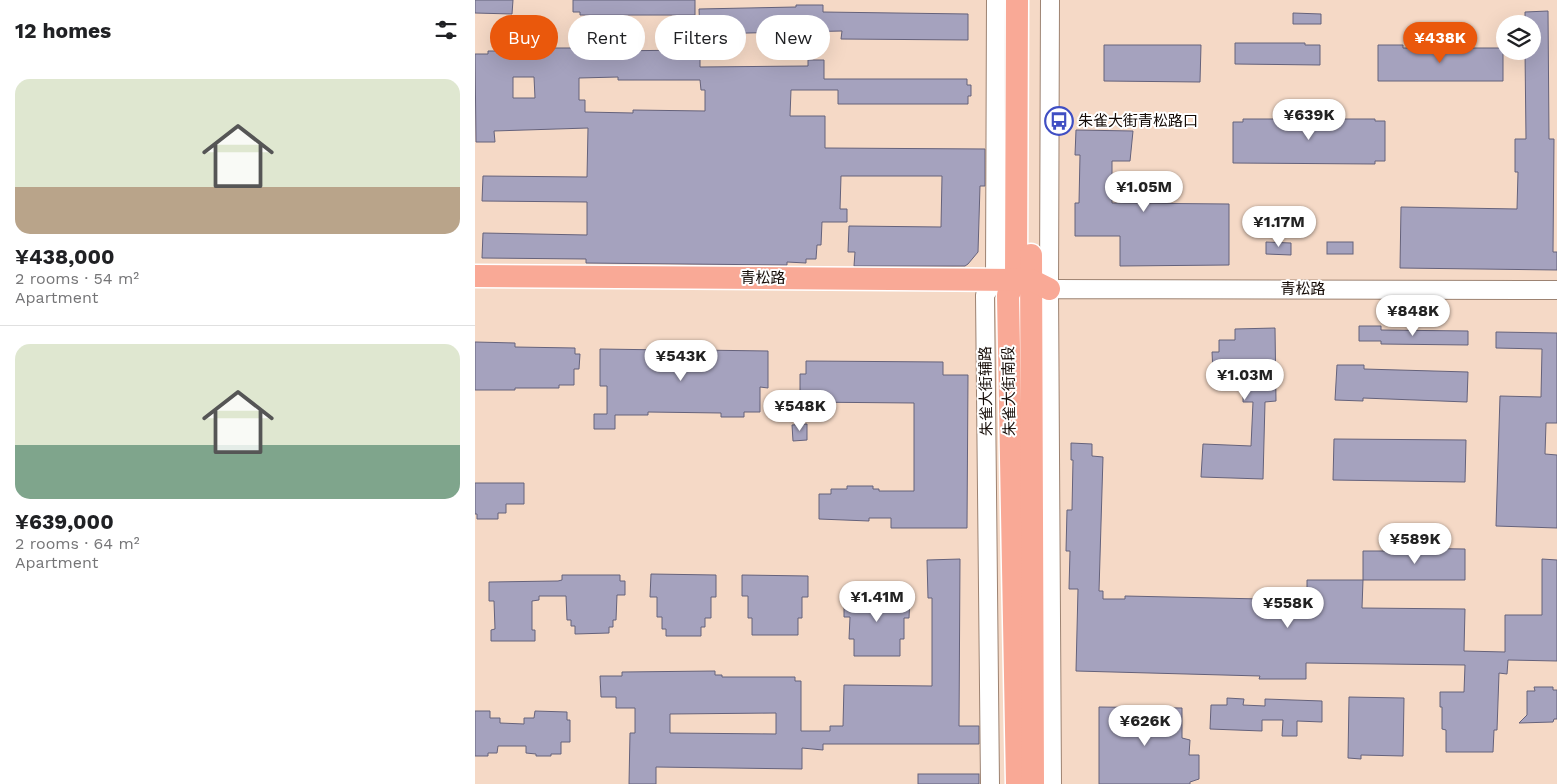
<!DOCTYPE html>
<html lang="en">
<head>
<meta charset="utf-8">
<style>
	:root { --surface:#fff; --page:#f6f6f6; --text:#202124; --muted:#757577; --line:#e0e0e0; --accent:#ea580c }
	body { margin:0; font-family:"Work Sans","Noto Sans SC",sans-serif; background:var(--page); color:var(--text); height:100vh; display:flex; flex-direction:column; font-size:19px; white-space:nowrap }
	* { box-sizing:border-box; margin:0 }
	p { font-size:16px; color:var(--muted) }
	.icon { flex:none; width:28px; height:28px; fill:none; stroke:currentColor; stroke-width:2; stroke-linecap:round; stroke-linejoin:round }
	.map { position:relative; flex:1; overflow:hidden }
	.panel { display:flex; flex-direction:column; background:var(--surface); width:475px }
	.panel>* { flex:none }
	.top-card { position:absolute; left:15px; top:15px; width:475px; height:45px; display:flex; gap:10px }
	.fabs { position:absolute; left:1021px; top:15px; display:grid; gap:10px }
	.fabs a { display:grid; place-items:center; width:45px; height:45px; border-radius:50%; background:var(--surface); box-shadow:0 5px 20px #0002; font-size:25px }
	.price { position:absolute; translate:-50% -42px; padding:0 11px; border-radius:18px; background:#fff; color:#222; font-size:16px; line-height:32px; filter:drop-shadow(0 1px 2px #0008) }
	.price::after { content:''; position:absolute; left:50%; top:30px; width:15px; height:11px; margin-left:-8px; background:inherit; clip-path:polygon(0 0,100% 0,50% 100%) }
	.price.current { background:var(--accent); color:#fff }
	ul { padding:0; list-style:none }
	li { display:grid; align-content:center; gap:10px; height:265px; padding:0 15px }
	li+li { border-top:1px solid var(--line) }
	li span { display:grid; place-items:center; height:155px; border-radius:15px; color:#555 }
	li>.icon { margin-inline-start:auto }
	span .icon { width:90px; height:90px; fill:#fffc; stroke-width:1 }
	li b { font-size:21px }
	h2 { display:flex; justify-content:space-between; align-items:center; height:60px; padding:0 15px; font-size:21px }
	.tag { padding:0 18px; border-radius:22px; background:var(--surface); box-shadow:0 5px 20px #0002; font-size:18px; line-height:45px }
	.tag.current { background:var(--accent); color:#fff }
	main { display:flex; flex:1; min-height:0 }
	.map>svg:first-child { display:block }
	.building { fill:#a5a2be; stroke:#65627b; fill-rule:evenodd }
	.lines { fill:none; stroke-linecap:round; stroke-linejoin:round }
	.minor-casing { stroke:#9d8372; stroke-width:20 }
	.major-casing { stroke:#fff; stroke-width:25 }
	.minor { stroke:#fff; stroke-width:18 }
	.major { stroke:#f9a996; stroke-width:22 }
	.labels { text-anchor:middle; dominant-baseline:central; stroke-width:4; stroke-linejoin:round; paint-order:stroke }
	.poi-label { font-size:15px; fill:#140b06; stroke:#fff; text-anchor:start }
	.street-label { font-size:15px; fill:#140b06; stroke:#fff }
</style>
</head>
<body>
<main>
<section class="panel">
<h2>12 homes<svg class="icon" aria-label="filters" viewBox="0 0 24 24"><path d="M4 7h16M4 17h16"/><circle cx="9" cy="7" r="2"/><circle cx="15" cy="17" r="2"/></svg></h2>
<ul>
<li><span style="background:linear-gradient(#dfe7d0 70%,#b9a48a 0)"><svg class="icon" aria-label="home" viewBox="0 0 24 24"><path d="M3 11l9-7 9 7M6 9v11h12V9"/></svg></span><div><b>¥438,000</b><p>2 rooms · 54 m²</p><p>Apartment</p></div></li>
<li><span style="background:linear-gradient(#dfe7d0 65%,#7fa58c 0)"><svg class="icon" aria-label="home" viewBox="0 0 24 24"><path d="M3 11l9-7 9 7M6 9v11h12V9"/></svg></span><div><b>¥639,000</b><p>2 rooms · 64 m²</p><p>Apartment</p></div></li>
</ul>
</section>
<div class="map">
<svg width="1082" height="784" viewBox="0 0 1082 784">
	<rect width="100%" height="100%" fill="#f5d9c6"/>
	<g class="building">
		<path d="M0 0H38L37 14 0 13Z"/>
		<path d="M98 0H220V15H105V12H98Z"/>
		<path d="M321 5H348V12L493 14V40L366 39 367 31 225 34 224 9 321 7Z"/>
		<path d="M1073 11 1074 139H1079L1078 252H1082V270L925 268 926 207 1042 209 1043 172H1040V139H1051L1050 51H1058V24H1050V12Z"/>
		<path d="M818 13 846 14V24H818Z"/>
		<path d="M760 43H830V45H845V65L760 64Z"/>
		<path d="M629 45H726L725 82 629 81Z"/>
		<path d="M903 45H928V48H1028V81H903Z"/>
		<path d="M62 48H132V51L217 50V55H225V67L333 66V60H349V79H492V85H496V96H493V104H363V90H316L315 116H350V148L510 149V186H505L503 252 493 264 490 266H379L380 252H373L374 226 466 227 467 176H366L365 209H372V222H347L346 245H342L341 259H331V263L312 262V265L209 264 111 263V259L7 258 8 233 112 235V202L7 201 8 176 112 177 113 128 19 131 20 142H1L0 54H13V51H34V55H55V52H62ZM38 77H59L60 98H38ZM143 77V80H225L226 90H230V111L158 110V113L110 112V100H104V78Z"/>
		<path d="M768 119H900V121H910V161H900V164L758 163V122H768Z"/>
		<path d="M601 130 658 131 655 161H637V203L754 204V265L645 266V236H600V203H604L605 155H600Z"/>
		<path d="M791 242 816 243V255L791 254Z"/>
		<rect x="852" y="242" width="26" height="12"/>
		<path d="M884 326H906V330L993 331V345L906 344V341H884Z"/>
		<path d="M800 328 801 401 790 402 788 479 726 477 728 444 776 446 778 402H768V385L759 382 754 372H738L737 352H744V340H760V329Z"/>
		<path d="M1021 332 1082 333V423H1071L1070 454 1082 455V528L1021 526 1025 396 1066 397 1067 349 1021 348Z"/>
		<path d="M0 342 40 343V347L100 348V354H105L104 369H99V385H84V388H40V390H0Z"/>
		<path d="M193 345 222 346V350L293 351V388L285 387V412H269V417H246V413L173 412V415H140V429H119V414H132V386H125V349L192 350Z"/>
		<path d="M331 361 468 362V375H493L492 528H416V518H394V521L344 519V494H356V489H372V486H398V489H404V491H439V403L325 402V374H331Z"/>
		<path d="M862 365H889V369L993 372 992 402 888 398V401L860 400Z"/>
		<path d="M332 424V440L318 441 317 425Z"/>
		<path d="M859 439 991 440 990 482 858 480Z"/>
		<path d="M596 443 617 444V456L628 457 624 591H628V599H650V596L832 600V580H888L887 608 990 609 989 651 1030 652V615H1067V559L1082 560V661L1033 660 1032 674 1024 673 1022 730H1019L1018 752H971V730L967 729V707H965V692H989L990 665 831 663V679H784L785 676 601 671 603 589H594L595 551H591L592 510H597L598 460H596Z"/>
		<path d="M0 483H49V504H31V513H23V519H2V514H0Z"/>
		<path d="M919 548 990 549V580H888V551H919Z"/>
		<path d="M485 559 484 726H504V744H348V750L327 748V769L181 767V784H154L155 733H160V708H141V697H126L125 676H147V672L240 671V675H247V677H320V681H326V731H355V726H368L369 685 457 686V598H453L452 560ZM301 713V734L195 733V714Z"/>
		<path d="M176 574 241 575V597H236V618H230V627H226V636H191V629H187V617H182V597H175Z"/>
		<path d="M87 575H145V581H150V595H142L141 620H138V627H134V633L100 634V626H96V620H92L91 596H64V600L57 601V630H60V641H16V630L20 629 19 601H14V582L83 581 87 580Z"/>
		<path d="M267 575 333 576V597H327V618H323V635H277V618H273V596H267Z"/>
		<path d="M381 592 422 593V596H435L434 618H429V639H425V656H379V639H374L375 617H369V596H381Z"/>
		<path d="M1059 687H1078V690H1082V719H1079L1078 722 1044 723 1052 715V691H1060Z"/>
		<path d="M874 697 929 698 928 756 886 755V759L873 758Z"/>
		<path d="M752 698 769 699 768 705 790 706V699L847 701V722L822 721V736H807L808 720H787V731L735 729 736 705H752Z"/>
		<path d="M624 707 707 708V738L715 740 714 755H724V779L715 782V784H624Z"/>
		<path d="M0 711H15V718H25V723L49 724V718H59L60 711 92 712V720H95V742H86V754H76V756H61V754L51 753V746H23L22 753H13V756H0Z"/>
		<rect x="443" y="774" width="61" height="10"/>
	</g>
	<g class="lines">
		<defs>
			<g id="minor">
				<path d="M575 0 574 289 577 784"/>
				<path d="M563 293 574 289 1082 290"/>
				<path d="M515 784 510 295 520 280 521 0"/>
			</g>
			<g id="major">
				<path d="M542 0 541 280 533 295 542 784"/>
				<path d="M556 255 558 784"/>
				<path d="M0 276 556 280 574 289"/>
			</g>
		</defs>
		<use href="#minor" class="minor-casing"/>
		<use href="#major" class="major-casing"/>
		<use href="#minor" class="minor"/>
		<use href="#major" class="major"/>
	</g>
	<defs>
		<symbol id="bus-ring" viewBox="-11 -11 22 22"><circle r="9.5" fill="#fff" stroke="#404fc3" stroke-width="1.5"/><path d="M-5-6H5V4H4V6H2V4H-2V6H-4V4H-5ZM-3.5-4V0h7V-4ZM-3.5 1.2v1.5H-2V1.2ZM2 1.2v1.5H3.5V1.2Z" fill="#404fc3"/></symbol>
	</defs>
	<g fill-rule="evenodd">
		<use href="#bus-ring" x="568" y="105" width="32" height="32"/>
	</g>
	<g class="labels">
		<g class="poi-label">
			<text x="603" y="121">朱雀大街青松路口</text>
		</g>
		<g class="street-label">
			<text x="288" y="278">青松路</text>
			<text x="828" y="289">青松路</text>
			<text transform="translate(511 391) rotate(-91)">朱雀大街辅路</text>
			<text transform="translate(534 391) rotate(-91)">朱雀大街南段</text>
		</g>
	</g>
</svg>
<div class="fabs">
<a><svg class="icon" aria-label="layers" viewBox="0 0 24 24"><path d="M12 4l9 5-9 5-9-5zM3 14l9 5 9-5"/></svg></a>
</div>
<b class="price current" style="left:965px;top:64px">¥438K</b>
<b class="price" style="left:834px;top:141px">¥639K</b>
<b class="price" style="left:669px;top:213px">¥1.05M</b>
<b class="price" style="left:804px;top:248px">¥1.17M</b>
<b class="price" style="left:938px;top:337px">¥848K</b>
<b class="price" style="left:206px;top:382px">¥543K</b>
<b class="price" style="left:770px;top:401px">¥1.03M</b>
<b class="price" style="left:325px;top:432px">¥548K</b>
<b class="price" style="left:940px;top:565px">¥589K</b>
<b class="price" style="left:402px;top:623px">¥1.41M</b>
<b class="price" style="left:813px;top:629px">¥558K</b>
<b class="price" style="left:670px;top:747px">¥626K</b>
<div class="top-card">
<a class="tag current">Buy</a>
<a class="tag">Rent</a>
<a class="tag">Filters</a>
<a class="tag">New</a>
</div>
</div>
</main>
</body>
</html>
